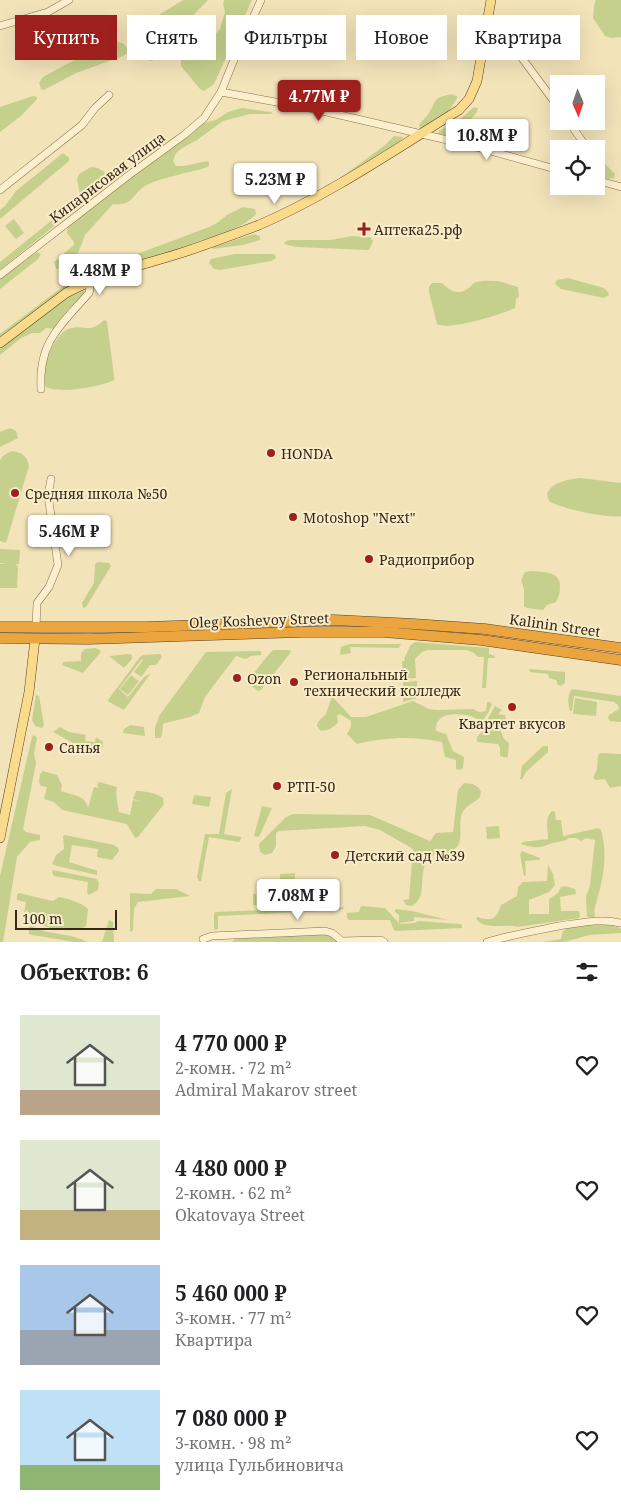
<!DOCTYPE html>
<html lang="ru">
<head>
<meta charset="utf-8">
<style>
	:root { --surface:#fff; --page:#f6f6f6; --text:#202124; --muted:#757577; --accent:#9e201d }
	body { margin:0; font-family:"Noto Serif",serif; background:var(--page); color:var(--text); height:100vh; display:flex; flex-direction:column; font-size:19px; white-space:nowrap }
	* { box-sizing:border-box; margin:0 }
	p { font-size:16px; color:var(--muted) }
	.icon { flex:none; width:28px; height:28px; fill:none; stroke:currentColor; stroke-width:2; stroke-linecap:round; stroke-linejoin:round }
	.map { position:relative; height:942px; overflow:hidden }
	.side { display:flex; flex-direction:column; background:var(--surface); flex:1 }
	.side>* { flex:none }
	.guide { position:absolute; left:15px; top:15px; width:591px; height:45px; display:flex; gap:10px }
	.needle { width:32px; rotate:178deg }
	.fabs { position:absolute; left:550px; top:75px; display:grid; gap:10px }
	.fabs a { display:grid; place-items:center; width:55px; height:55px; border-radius:0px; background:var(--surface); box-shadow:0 5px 20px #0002; font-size:25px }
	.scale { position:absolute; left:15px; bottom:12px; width:102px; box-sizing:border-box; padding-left:5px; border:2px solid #372819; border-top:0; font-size:14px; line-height:18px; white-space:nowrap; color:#372819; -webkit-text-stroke:4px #f8ecc9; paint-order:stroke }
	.price { position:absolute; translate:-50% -42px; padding:0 11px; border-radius:5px; background:#fff; color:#222; font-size:16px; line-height:32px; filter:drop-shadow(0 1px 2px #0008) }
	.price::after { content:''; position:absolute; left:50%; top:30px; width:15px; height:11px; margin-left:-8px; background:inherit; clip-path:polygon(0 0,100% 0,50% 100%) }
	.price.selected { background:var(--accent); color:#fff }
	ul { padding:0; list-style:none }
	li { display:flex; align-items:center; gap:15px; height:125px; padding:0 20px }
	li span { display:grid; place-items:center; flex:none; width:140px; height:100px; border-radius:0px; color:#555 }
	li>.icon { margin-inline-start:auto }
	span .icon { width:60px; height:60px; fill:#fffc; stroke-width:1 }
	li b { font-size:21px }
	h2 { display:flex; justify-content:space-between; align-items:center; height:60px; padding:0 20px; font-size:21px }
	.chip { padding:0 18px; border-radius:0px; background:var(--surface); box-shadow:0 5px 20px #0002; font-size:18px; line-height:45px }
	.chip.selected { background:var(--accent); color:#fff }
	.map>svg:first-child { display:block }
	.green { fill:#c6d08d }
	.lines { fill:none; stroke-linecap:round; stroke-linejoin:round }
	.minor-casing { stroke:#897152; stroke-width:8 }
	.major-casing { stroke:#563f28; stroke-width:10 }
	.highway-casing { stroke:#563f28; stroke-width:11 }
	.minor { stroke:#fcefcd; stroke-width:7 }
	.major { stroke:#fadb8c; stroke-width:9 }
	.highway { stroke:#eba53f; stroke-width:10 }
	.poi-dot { fill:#9e201d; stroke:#f8ecc9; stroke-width:2 }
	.labels { text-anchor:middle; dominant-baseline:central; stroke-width:4; stroke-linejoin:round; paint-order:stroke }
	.street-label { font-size:14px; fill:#372819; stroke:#f8ecc9 }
	.poi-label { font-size:14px; fill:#372819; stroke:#f8ecc9; text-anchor:start }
</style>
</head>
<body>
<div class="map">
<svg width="621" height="942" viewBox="0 0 621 942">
	<rect width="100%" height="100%" fill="#f2e3b9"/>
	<g class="green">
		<path d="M183 0H208C200 9 190 17 183 27 174 39 166 59 150 61L132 41V39L146 23Z"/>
		<path d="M224 0H252L214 84 204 91 200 89 181 66V58L214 36 220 29 225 12 223 4Z"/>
		<path d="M596 0H621V37L611 38 605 36 593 18 594 6Z"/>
		<path d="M105 19 113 31 81 55 72 44Z"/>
		<path d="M117 42C124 43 127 45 128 53L123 56 76 73 44 90 41 89 39 83 43 77 106 43Z"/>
		<path d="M452 94 458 97 448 112 420 129 419 125C422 121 426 117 429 113 438 98 433 98 452 94Z"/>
		<path d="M33 96 37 97V99L22 115 0 132V107Z"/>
		<path d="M474 107 478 108 477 112 455 138 438 135 439 131 459 120Z"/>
		<path d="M242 108 271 112 273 114H250L223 121 197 140 184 147 176 153 173 161 176 166H184L207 161 209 162V166L205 168C191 172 156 179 145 186 131 195 134 206 113 204L85 235 75 261 59 269H56L54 262 74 245V242L67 233 68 227 117 188 185 139 203 123 216 120 228 112Z"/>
		<path d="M394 136 403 137 401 143 336 181 384 146Z"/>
		<path d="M63 153 69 158V161L0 219V210L5 206 16 191Z"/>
		<path d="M596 155 615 174 614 178 605 179C596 172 596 166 596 155Z"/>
		<path d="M91 167 98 168 111 176 112 179 0 270V262L77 200 80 195 77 179 79 174Z"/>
		<path d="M243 207 255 209 256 214C244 228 214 236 196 242 162 255 128 266 93 277L91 276 92 271 209 227 217 223 227 215Z"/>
		<path d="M14 219 24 233 16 239 5 226Z"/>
		<path d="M254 234 260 236V240L243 245 212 249 213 247Z"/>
		<path d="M352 236 370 237 373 241 369 250 296 247 284 244 286 241 290 240H330Z"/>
		<path d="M37 252 41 254 38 259 0 289V279Z"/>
		<path d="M235 254H274L276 258 271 261 220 270 214 269 209 263 211 259Z"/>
		<path d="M72 268 75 270 73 284 0 339V334L65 285 68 272Z"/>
		<path d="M568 278 604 288 608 292 609 295 604 298 561 289 555 284 557 280Z"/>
		<path d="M498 281 518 287 519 297 516 299 515 308C503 314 448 331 437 324L429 292V287L432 283H442C449 290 458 296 467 289 471 287 472 283 477 282 483 280 491 281 498 281Z"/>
		<path d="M84 289V294L67 311 54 329 46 328 40 333H32L21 338 0 355V347L74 293Z"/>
		<path d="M104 320 107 321 114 376V380C101 387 59 394 46 387 39 373 53 335 68 329 83 323 89 335 104 320Z"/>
		<path d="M10 428 16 431 18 438 0 447V432Z"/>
		<path d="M11 451C21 452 27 455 29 466L6 543 0 541V460L3 456Z"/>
		<path d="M580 478 621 483V516C610 519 558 508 549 501L547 494C553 481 567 480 580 478Z"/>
		<path d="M0 549 20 550 19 564H16L18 567 17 588H0V564H7L0 563Z"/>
		<path d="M98 562 109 563 111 566 86 607 83 608 82 603 94 583 95 564Z"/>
		<path d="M531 571C543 572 560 571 560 586 560 592 559 597 556 602L547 605 543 610 527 608 524 606V589L521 580 525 572Z"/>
		<path d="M415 642 489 648V654L495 656 494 658H488L486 688H482L484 657H478L474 653 467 650H428L422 652 415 659 416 678 403 679 402 661H405L404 659 410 646Z"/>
		<path d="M349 644H401L399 648 350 647 351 653 340 655 341 647Z"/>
		<path d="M96 648 101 651 100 653 83 673 62 665 63 662 81 661V653L85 649Z"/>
		<path d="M273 650H290L291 652 261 690 258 691 247 682 264 660Z"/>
		<path d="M261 651V655L251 656 246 659 236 656 205 697 199 713 190 717 165 723 163 724 162 735 160 738H155V728L159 716 206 652Z"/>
		<path d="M129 654 132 655V659L124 668 109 656Z"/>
		<path d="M160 654 162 657 156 665H150L141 677 134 672 143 660 148 664 142 659 119 689 128 697 144 677 151 673 124 710 109 702 108 700 140 657 143 655Z"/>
		<path d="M529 669 565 672V683L561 686 558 685 556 680 549 678 548 674 530 672Z"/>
		<path d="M131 675 139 681 128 695 120 689Z"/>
		<path d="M417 681V698L403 702V682Z"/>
		<path d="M572 689 621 696V722L610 721 608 718 609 715 619 709 618 705 614 702 574 696 572 711H570C568 704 567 694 572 689Z"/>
		<path d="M36 695 39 696 44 725 42 728 35 726 32 720Z"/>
		<path d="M332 696 351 717H366L413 701 429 709 437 710 473 709 479 712 486 711 487 702H490L492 704 488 713 483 720C478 720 476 718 471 716 458 713 434 712 436 731L446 734 453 751 464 757 463 768 460 770 456 769V760L445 757 442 742C411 736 389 737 357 744L347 734 351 727V721L340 714 337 716 338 722C334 728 326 732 320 730L317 726 318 722 326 714Z"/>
		<path d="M575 698 597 702 596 716 573 714Z"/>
		<path d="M495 706 502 710 498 714 505 715 507 724 503 725 488 722 487 720Z"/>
		<path d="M130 725 144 727 145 736 123 733 124 729Z"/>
		<path d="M488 725C507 726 497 736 509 743L508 755 507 758 500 756V748L498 744 477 742V737Z"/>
		<path d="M60 727 69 732 86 735 85 741 95 742 96 737 103 742V747L100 748 73 743 53 732Z"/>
		<path d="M34 735 37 738 34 754 36 763 23 829 26 832 40 835V840L30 842 17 857 3 942H0V876L32 737Z"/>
		<path d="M543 746H548V752L526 772 522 779H520L522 766Z"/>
		<path d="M601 753 621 754V786L610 788 605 779 596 780 593 778 597 769 598 755Z"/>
		<path d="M43 771 57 775 62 785 61 791C73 796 85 794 88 808L94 787 99 788 97 785 99 782 117 787C115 797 118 804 119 812L130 815 133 800 142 802 133 799 136 791C146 791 155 793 163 798L164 804 138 837 135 838 127 824 62 810 54 802 44 799 47 787 41 786 39 782 40 774Z"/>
		<path d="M464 783 473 784 479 788 481 792 480 797C475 802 468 805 464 810 454 824 470 846 448 852L449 859 439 860V852C410 865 433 894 412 906L406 905 403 900 409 899 413 849 380 830 365 826 279 831 276 833V846L272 853 265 855 260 852 259 844 286 817 293 814 370 815 430 841 436 833 453 832 458 790Z"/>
		<path d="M232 789 224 834 241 837V839L239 842 209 837 201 881H199L197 877 205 834H219L226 793Z"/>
		<path d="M194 795 211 797 209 807 192 804Z"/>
		<path d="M262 806 272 808 259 837 254 836Z"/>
		<path d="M552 811 555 812 556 820H561L563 836H564L598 828 601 830C609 859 602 882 594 911L595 914 594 918 587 917 586 897 590 885 595 840 586 838 581 841 576 838H569C565 842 559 841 553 843 539 848 537 849 521 844L523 842 548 839C548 829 544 819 552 811Z"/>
		<path d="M499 826 500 838 487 839 486 827Z"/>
		<path d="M65 835 114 845 118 848 119 851 112 860 97 857 98 849 72 845 69 862 95 870 97 871V875L57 866 52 864 56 855 64 849 63 836Z"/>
		<path d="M522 851 540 858 539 860 525 861 526 875 524 876 520 854Z"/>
		<path d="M548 865 553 874 555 885 549 892 529 900V914H549V899L558 893 561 887 566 886 575 889 576 894 560 897 561 911H579L580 916 579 918 518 927C505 923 486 931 476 919L477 917C493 922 496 919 501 905L517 896 518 887 523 882 547 881Z"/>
		<path d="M53 870 97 879 99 883 98 890 89 895 87 892 88 882 54 876 52 872Z"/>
		<path d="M295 873V883L280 884V874Z"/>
		<path d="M156 889H176L190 896 138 902 134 909 133 930 130 932V893L151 894Z"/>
		<path d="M19 893 53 901 59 897C68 899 81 902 88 909L86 926C70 935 45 928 30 920L32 914 24 913 26 902 17 900V895Z"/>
		<path d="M287 893 288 903 253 905V894Z"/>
		<path d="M361 906 385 908 399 923V915L395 912V909L412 911 448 920 414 917V921L399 923 400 924 415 923 418 921 460 924 462 925V928L395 931 393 928 390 920H349L347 918V913L359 912Z"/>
		<path d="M340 907 345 908 340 910 218 916V929L215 930 214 928V915L215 912Z"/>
		<path d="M109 920 113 922 114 942H102Z"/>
		<path d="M597 923 618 927 621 929V933L589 935 564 942H544L561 939 563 931 568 928Z"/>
		<path d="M31 926C47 935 72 933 87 942H74L33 935 29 934V927Z"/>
		<path d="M327 934 341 942H232L236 938Z"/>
	</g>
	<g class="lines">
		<defs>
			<g id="minor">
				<path d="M488 17 513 46 559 108"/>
				<path d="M0 26 48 12 69 0"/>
				<path d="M221 92 314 109 469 145 559 170"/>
				<path d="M568 121 588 149"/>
				<path d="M596 180 621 187"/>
				<path d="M0 190 82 125 95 108 109 95"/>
				<path d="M0 275 129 175 184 135 204 118 221 92 233 62 261 0"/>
				<path d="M41 389C38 342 61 325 89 293L90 289 88 283"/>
				<path d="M36 628 37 603 49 587 58 565 48 495 51 479"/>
				<path d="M203 939 212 936 325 931 332 933 342 941 381 940 384 942"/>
				<path d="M487 942C511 935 534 931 559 926 579 923 601 918 621 923"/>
			</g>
			<g id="major">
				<path d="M0 343 66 293C103 273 144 265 184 252 208 244 235 234 259 225 329 195 394 150 459 110L469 99 477 81 491 0"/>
				<path d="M0 838 29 692 35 639"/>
			</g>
			<g id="highway">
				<path d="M0 627H148L334 620 414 624 485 629 621 648"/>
				<path d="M0 638 89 639 301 632H384L481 640 621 660"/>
			</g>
		</defs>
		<use href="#minor" class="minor-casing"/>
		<use href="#major" class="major-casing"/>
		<use href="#highway" class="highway-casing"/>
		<use href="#minor" class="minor"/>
		<use href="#major" class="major"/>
		<use href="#highway" class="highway"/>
	</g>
	<g class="poi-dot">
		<path d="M361.5 221.5h5v5h5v5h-5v5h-5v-5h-5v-5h5z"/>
		<circle cx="271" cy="453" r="5"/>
		<circle cx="15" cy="493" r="5"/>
		<circle cx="293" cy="517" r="5"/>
		<circle cx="369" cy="559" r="5"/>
		<circle cx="237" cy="678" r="5"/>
		<circle cx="294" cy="682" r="5"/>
		<circle cx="512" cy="707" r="5"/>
		<circle cx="49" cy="747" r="5"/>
		<circle cx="277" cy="786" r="5"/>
		<circle cx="335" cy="855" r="5"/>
	</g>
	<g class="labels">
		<g class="street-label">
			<text transform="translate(107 177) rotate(-37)">Кипарисовая улица</text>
			<text transform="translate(259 620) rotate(-2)">Oleg Koshevoy Street</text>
			<text transform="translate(555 625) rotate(8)">Kalinin Street</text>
		</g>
		<g class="poi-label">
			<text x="374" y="229">Аптека25.рф</text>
			<text x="281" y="453">HONDA</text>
			<text x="25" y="493">Средняя школа №50</text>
			<text x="303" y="517">Motoshop "Next"</text>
			<text x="379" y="559">Радиоприбор</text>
			<text x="304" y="674">Региональный<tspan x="304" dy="16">технический колледж</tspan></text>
			<text x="247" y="678">Ozon</text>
			<text x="512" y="723" text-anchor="middle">Квартет вкусов</text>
			<text x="59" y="747">Санья</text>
			<text x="287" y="786">РТП-50</text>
			<text x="345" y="855">Детский сад №39</text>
		</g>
	</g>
</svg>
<div class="fabs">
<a><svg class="needle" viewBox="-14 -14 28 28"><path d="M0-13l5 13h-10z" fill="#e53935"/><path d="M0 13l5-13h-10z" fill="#757577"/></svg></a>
<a><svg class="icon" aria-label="locate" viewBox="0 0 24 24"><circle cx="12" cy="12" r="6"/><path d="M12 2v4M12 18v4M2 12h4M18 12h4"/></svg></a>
</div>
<div class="scale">100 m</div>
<b class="price selected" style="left:319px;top:122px">4.77M ₽</b>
<b class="price" style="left:487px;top:161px">10.8M ₽</b>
<b class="price" style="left:275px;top:205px">5.23M ₽</b>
<b class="price" style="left:100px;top:296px">4.48M ₽</b>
<b class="price" style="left:69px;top:557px">5.46M ₽</b>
<b class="price" style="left:298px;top:921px">7.08M ₽</b>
<div class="guide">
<a class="chip selected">Купить</a>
<a class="chip">Снять</a>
<a class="chip">Фильтры</a>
<a class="chip">Новое</a>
<a class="chip">Квартира</a>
</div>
</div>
<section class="side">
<h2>Объектов: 6<svg class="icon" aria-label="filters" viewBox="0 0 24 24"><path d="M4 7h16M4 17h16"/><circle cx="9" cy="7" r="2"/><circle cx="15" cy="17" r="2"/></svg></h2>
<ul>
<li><span style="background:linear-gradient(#dfe7d0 75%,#b9a48a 0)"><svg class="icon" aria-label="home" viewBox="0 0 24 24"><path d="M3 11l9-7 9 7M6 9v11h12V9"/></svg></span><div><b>4 770 000 ₽</b><p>2-комн. · 72 m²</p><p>Admiral Makarov street</p></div><svg class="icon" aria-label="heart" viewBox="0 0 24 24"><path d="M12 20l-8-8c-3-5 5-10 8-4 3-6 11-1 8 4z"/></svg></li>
<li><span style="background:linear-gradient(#dfe7d0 70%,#c2b280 0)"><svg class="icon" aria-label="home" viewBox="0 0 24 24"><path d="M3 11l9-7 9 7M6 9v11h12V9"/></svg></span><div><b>4 480 000 ₽</b><p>2-комн. · 62 m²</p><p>Okatovaya Street</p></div><svg class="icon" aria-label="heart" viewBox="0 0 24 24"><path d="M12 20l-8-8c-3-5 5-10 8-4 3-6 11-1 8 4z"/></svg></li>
<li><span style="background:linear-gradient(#a9c7e8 65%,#9aa5b1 0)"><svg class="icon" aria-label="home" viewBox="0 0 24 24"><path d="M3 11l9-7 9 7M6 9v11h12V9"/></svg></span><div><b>5 460 000 ₽</b><p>3-комн. · 77 m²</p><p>Квартира</p></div><svg class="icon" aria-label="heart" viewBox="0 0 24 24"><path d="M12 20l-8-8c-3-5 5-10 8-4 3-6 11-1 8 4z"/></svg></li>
<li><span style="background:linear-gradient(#bfe0f5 75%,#8fb573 0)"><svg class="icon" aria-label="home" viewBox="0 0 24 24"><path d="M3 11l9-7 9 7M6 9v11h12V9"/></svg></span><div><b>7 080 000 ₽</b><p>3-комн. · 98 m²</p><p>улица Гульбиновича</p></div><svg class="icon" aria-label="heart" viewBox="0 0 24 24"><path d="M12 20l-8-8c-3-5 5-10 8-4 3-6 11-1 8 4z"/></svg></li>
</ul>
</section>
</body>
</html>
